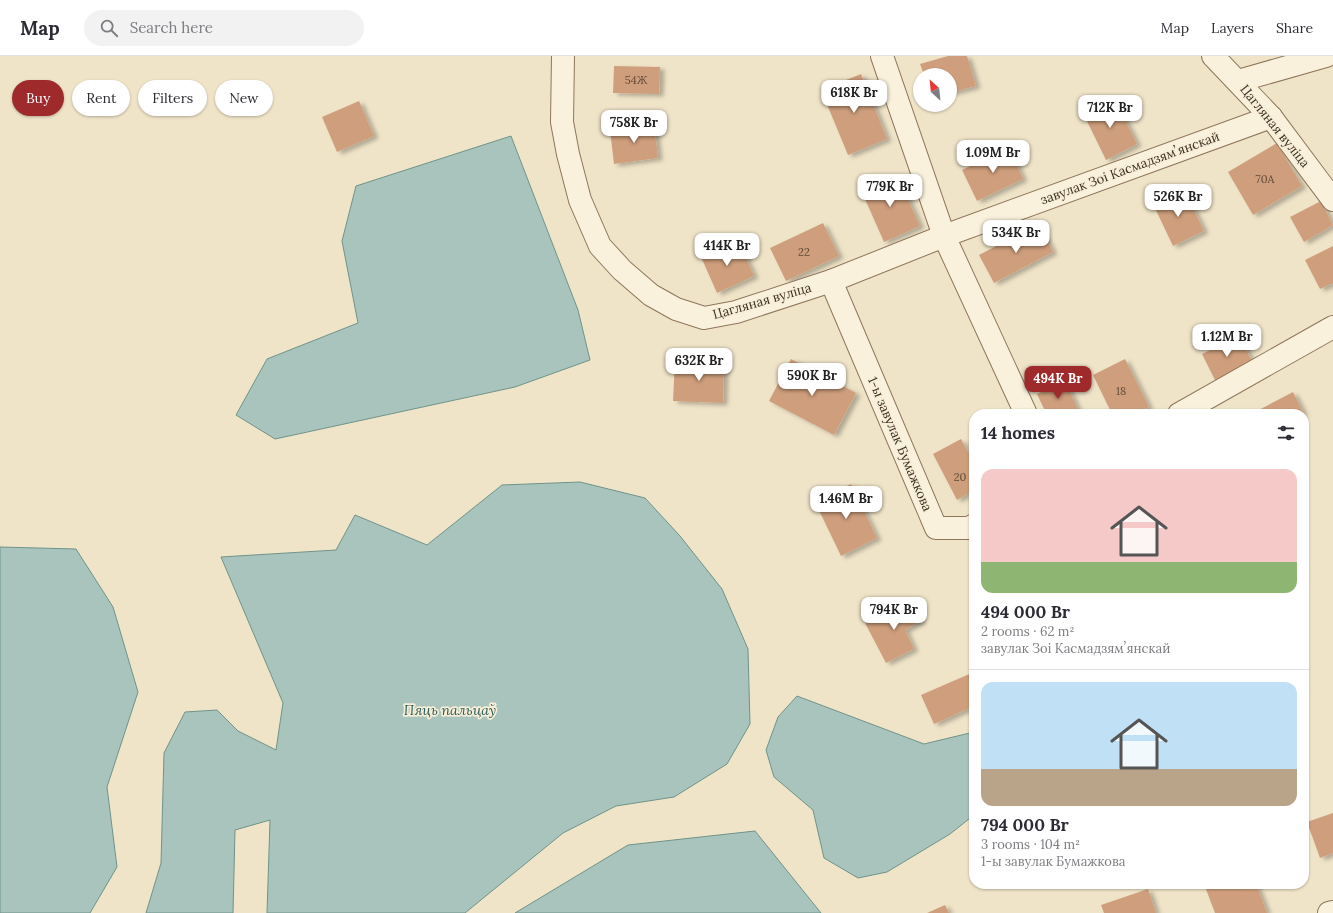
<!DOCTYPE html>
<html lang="en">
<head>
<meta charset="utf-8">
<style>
	:root { --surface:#fff; --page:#f2f2f3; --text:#2b2b33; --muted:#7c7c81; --line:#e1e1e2; --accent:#9e2a2b }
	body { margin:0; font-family:Lora,serif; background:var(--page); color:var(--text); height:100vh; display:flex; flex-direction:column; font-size:15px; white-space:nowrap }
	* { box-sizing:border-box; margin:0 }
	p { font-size:13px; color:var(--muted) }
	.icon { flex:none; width:22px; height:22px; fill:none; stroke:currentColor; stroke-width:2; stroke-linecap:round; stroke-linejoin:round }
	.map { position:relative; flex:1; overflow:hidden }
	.panel { position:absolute; left:969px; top:353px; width:340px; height:480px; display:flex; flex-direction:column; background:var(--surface); border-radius:16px; box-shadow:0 1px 3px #0004 }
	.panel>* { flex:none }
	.guide { position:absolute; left:12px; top:24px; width:380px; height:36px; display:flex; gap:8px }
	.needle { width:26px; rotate:333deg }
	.controls { position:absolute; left:913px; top:12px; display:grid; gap:8px }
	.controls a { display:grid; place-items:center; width:44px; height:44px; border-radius:50%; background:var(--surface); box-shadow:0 1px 3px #0004; font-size:20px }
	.price { position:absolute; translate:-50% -34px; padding:0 9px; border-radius:8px; background:#fff; color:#222; font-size:13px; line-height:26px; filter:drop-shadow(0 1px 2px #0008) }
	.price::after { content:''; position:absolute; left:50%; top:24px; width:12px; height:9px; margin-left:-6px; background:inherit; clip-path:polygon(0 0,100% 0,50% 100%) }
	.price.selected { background:var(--accent); color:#fff }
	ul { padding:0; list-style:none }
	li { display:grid; align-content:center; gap:8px; height:212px; padding:0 12px }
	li+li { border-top:1px solid var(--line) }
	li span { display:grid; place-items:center; height:124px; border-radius:12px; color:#555 }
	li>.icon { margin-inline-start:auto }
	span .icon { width:72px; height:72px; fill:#fffc; stroke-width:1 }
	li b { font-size:17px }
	h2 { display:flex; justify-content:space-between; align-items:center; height:48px; padding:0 12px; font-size:17px }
	.pill { padding:0 14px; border-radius:18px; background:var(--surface); box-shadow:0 1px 3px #0004; font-size:14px; line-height:36px }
	.pill.selected { background:var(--accent); color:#fff }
	header { display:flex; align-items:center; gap:24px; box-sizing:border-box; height:56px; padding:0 20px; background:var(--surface); border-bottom:1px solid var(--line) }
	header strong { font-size:19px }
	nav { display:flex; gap:22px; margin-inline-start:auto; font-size:14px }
	.search { width:280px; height:36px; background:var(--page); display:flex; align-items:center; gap:10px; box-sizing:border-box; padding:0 14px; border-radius:22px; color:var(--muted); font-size:15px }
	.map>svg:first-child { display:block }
	.water { fill:#a9c4bc; stroke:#6f938a }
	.building { fill:#cf9f7d; filter:url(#shadow) }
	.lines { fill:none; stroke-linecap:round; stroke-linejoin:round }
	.street-casing { stroke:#8d765c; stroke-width:24 }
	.street { stroke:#faf1dc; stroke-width:22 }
	.labels { text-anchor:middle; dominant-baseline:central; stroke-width:3.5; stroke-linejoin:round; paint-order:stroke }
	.number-label { font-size:11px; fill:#624a37 }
	.street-label { font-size:13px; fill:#3d2e20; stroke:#f7eed8 }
	.water-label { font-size:14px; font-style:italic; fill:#2f5d5a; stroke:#f7eed8 }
</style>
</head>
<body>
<header>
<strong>Map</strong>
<div class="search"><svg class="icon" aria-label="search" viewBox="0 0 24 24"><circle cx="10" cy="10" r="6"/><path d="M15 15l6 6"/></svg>Search here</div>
<nav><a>Map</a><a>Layers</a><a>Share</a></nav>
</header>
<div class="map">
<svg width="1333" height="857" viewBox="0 0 1333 857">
	<defs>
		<filter id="shadow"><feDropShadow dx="4.5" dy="2.5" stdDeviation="2" flood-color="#0004"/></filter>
	</defs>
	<rect width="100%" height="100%" fill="#f0e4c8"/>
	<g class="water">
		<path d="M511 80 578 254 590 304 515 331 275 383 236 359 267 303 358 267 342 185 356 130Z"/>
		<path d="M580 426 645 442 680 480 722 533 748 593 750 668 727 708 674 741 616 750 563 777 465 857H267L270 764 235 774 233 857H146L161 807 164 697 185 656 217 654 238 675 276 694 283 647 221 501 336 494 355 459 427 489 502 429Z"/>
		<path d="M0 491 76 493 113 551 138 636 107 731 117 811 90 857H0Z"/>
		<path d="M797 640 924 688 974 676V759L950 778 887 816 858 822 824 802 813 754 774 721 766 694 778 661Z"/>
		<path d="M755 775 821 857H515L628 789Z"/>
	</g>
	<g class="building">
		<path d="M948 0H967L976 30 950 37V19H924L920 8Z"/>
		<path d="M614 10 660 11 659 38 613 37Z"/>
		<path d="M861 18 887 83 848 99 821 34Z"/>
		<path d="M1114 42 1137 88 1106 104 1083 57Z"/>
		<path d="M359 45 374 80 337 96 322 61Z"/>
		<path d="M654 68 658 102 614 108 610 74Z"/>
		<path d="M1277 87 1302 130 1253 159 1228 116Z"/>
		<path d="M1009 92 1023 123 977 145 962 114Z"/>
		<path d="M897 119 920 170 884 186 861 134Z"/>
		<path d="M1184 133 1204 175 1173 190 1153 148Z"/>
		<path d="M1321 145 1333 169 1304 186 1290 161Z"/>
		<path d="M823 167 839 200 786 225 770 192Z"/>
		<path d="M1039 168 1053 196 994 227 979 199Z"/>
		<path d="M738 185 754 220 717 237 701 201Z"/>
		<path d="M1333 190V227L1320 233 1305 204Z"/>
		<path d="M1240 280 1252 306 1215 324 1202 298Z"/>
		<path d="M791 303 856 337 834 379 769 345Z"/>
		<path d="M1125 303 1149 351 1135 358H1112L1093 319Z"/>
		<path d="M675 304 724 306 723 347 673 345Z"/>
		<path d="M1065 325 1080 358H1049L1047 354 1045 355 1037 338Z"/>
		<path d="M1293 336 1304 358H1251Z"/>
		<path d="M961 383 974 407V434L957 444 933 398Z"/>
		<path d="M851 428 877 482 841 500 815 446Z"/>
		<path d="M910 544 921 565 905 574 914 593 886 607 865 567Z"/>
		<path d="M974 616V650L934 668 921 639Z"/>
		<path d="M1333 757V797L1320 802 1307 766Z"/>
		<path d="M1204 828H1256L1267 857H1215Z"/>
		<path d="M1148 833 1156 857H1104L1101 849Z"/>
		<path d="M945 849 949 857H927Z"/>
	</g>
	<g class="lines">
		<defs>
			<g id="street">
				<path d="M563 0 562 66 568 98 580 144 600 190 622 214 651 239 676 253 704 262 736 256 831 225 944 180 1271 61"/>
				<path d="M882 0 944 180 1026 358"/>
				<path d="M1213 0 1271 61 1333 144"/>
				<path d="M1238 25 1326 0"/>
				<path d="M831 225 936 472H969L974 469"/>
				<path d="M1179 358 1333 271"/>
				<path d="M1329 857 1333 856"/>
			</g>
		</defs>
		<use href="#street" class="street-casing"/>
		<use href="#street" class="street"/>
	</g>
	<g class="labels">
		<g class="number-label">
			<text x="636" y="24">54Ж</text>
			<text x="1265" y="123">70А</text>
			<text x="804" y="196">22</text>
			<text x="1121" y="335">18</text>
			<text x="960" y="421">20</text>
		</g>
		<g class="street-label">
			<text transform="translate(1275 70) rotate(51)">Цагляная вуліца</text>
			<text transform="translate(1130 112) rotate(-20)">завулак Зоі Касмадзямʼянскай</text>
			<text transform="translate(762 245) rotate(-16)">Цагляная вуліца</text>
			<text transform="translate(900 388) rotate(67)">1-ы завулак Бумажкова</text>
		</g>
		<g class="water-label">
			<text x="450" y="654">Пяць пальцаў</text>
		</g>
	</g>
</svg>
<div class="controls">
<a><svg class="needle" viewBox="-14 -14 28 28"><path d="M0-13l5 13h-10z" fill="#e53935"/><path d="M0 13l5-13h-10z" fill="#7c7c81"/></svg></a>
</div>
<b class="price" style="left:854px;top:58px">618K Br</b>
<b class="price" style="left:1110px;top:73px">712K Br</b>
<b class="price" style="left:634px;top:88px">758K Br</b>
<b class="price" style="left:993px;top:118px">1.09M Br</b>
<b class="price" style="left:890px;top:152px">779K Br</b>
<b class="price" style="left:1178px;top:162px">526K Br</b>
<b class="price" style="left:1016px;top:198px">534K Br</b>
<b class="price" style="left:727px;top:211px">414K Br</b>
<b class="price" style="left:1227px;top:302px">1.12M Br</b>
<b class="price" style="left:699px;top:326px">632K Br</b>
<b class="price" style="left:812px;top:341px">590K Br</b>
<b class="price selected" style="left:1058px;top:344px">494K Br</b>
<b class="price" style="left:846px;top:464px">1.46M Br</b>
<b class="price" style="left:894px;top:575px">794K Br</b>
<div class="guide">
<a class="pill selected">Buy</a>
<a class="pill">Rent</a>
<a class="pill">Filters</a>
<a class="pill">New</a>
</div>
<section class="panel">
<h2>14 homes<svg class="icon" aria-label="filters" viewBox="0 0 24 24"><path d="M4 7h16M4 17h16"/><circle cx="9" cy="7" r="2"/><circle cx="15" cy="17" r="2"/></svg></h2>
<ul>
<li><span style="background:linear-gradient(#f6c9c9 75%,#8fb573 0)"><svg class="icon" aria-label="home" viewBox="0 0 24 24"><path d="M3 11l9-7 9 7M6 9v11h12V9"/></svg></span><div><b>494 000 Br</b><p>2 rooms · 62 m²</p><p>завулак Зоі Касмадзямʼянскай</p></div></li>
<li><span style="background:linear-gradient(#bfe0f5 70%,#b9a48a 0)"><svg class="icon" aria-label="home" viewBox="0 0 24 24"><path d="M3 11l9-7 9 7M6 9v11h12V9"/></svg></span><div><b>794 000 Br</b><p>3 rooms · 104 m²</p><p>1-ы завулак Бумажкова</p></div></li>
</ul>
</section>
</div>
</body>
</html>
